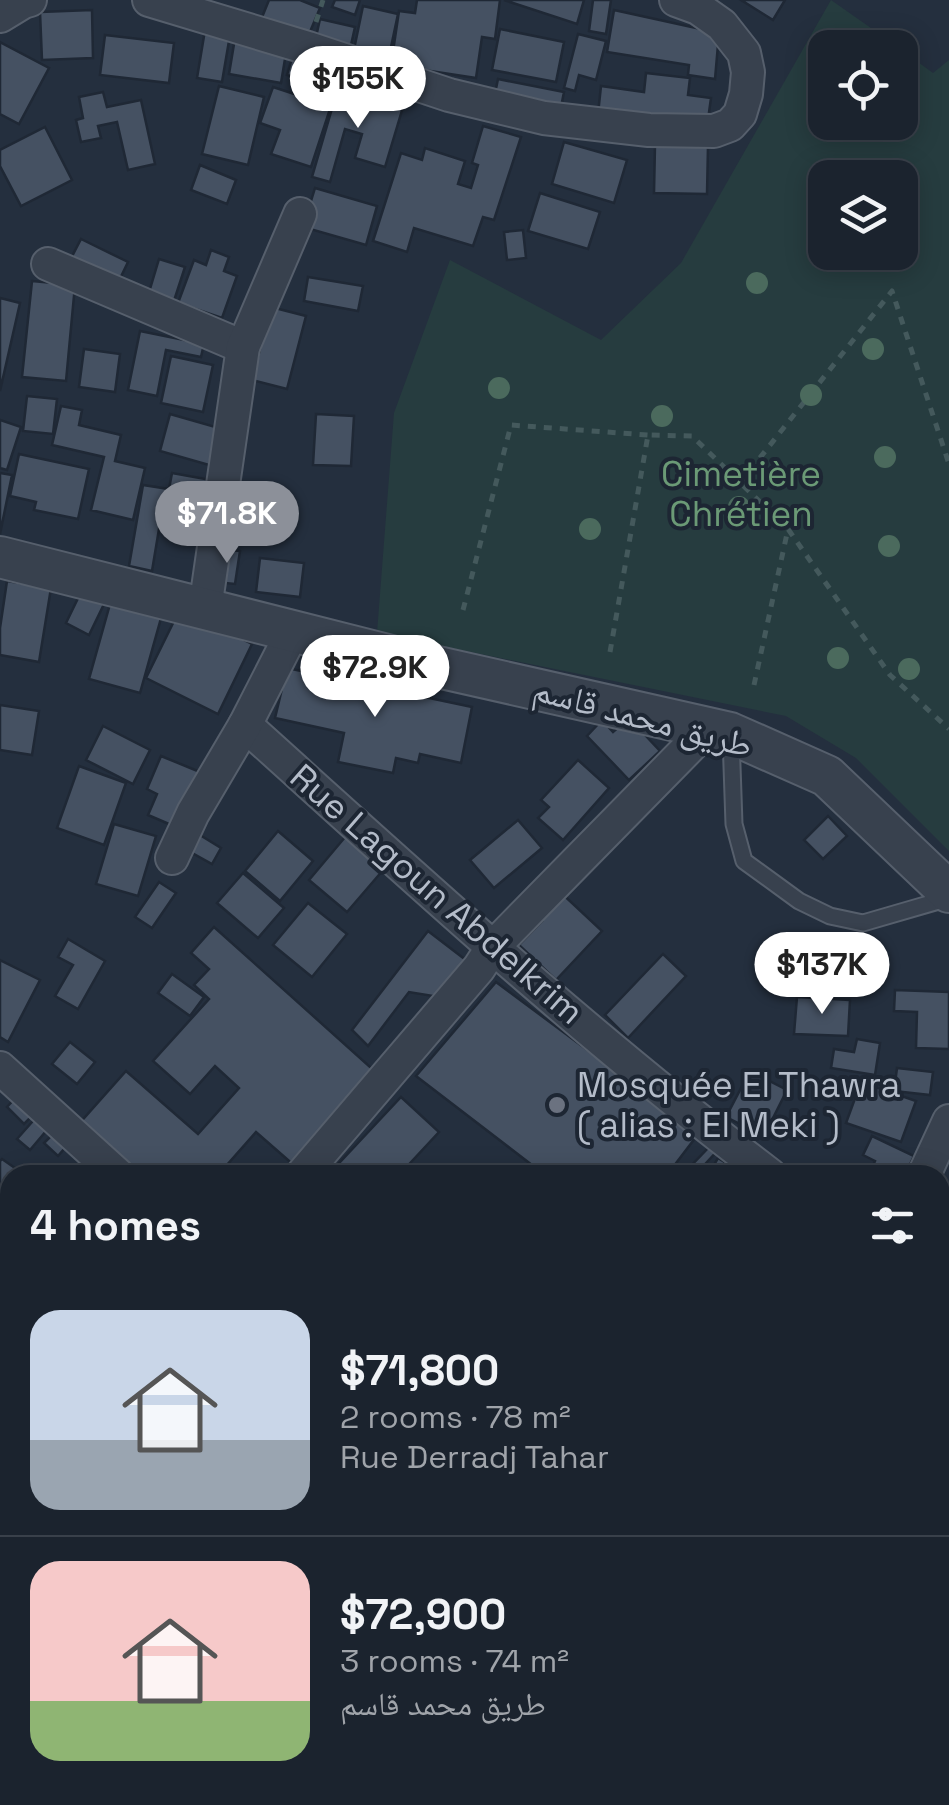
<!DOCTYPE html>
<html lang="en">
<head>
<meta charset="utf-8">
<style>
	:root { --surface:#1b232e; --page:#282f3a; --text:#f1f3f6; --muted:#a0a4aa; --line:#39404a; --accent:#8c9099 }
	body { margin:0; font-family:"Space Grotesk","Noto Naskh Arabic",sans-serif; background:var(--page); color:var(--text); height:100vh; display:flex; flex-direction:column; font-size:38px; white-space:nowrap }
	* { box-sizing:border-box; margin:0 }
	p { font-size:32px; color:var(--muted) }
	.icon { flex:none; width:55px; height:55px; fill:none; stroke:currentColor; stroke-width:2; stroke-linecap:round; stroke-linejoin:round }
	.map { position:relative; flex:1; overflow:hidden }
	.details { position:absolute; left:0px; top:1165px; width:950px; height:640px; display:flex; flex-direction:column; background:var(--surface); border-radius:30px 30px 0 0; box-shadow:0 5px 25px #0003,0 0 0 2px var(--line) }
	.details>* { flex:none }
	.controls { position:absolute; left:808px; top:30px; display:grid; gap:20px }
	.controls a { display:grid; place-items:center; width:110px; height:110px; border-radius:20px; background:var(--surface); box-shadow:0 5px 25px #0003,0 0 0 2px var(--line); font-size:50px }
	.price { position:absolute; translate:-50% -85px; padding:0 22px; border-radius:35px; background:#fff; color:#222; font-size:32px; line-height:65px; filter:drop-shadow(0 2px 5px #0008) }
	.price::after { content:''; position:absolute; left:50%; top:60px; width:30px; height:22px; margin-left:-15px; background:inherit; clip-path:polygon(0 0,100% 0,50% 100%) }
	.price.on { background:var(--accent); color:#fff }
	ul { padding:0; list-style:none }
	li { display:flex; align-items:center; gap:30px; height:250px; padding:0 30px }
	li+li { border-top:2px solid var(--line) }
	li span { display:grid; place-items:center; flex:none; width:280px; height:200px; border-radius:30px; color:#555 }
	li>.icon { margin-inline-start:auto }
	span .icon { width:120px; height:120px; fill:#fffc; stroke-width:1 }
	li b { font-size:42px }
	h2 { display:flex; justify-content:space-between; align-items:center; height:120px; padding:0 30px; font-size:42px }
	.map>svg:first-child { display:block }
	.green { fill:#263c3f; fill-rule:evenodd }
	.building { fill:#455162; stroke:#1f2835; stroke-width:2.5 }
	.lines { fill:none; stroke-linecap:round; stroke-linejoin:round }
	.service-casing { stroke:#565f6c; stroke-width:19 }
	.minor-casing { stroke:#565f6c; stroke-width:36 }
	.tertiary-casing { stroke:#565f6c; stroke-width:44 }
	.path { stroke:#44595c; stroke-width:5; stroke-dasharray:8 8; stroke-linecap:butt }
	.service { stroke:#38414e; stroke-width:15 }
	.minor { stroke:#38414e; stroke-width:32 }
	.tertiary { stroke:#38414e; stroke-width:40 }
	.tree { fill:#4b6a5d }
	.worship-dot { fill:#6b7280; stroke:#1d2633; stroke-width:4 }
	.labels { text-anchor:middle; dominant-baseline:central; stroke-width:8; stroke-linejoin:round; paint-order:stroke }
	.park-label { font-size:35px; fill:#6b9a76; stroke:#1d2633 }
	.street-label { font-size:35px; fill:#b4bcc9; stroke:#1d2633 }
	.poi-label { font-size:35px; fill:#b4bcc9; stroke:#1d2633; text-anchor:start }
</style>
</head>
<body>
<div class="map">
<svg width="949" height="1805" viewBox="0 0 949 1805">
	<rect width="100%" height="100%" fill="#242f3e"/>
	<path class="green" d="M831 0 898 47 825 48V122H900V49L933 73 949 60V851L856 758 786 716 377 633 394 413 450 260 601 340 681 263ZM825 178H900V252H825Z"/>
	<g class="building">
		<path d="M269 0H300L320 8 304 46 258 27Z"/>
		<path d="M335 0H360L355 15 332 7Z"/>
		<path d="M417 0H500L495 39 482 37 476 78 391 65 399 11 415 13Z"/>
		<path d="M504 0H584L577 24Z"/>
		<path d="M593 0H611L606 34 589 31Z"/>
		<path d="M741 0H785L773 20Z"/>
		<path d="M363 6 398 14 387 66 352 59Z"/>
		<path d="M92 10 93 58 42 60 40 12Z"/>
		<path d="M614 10 719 33 715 79 688 75 689 65 607 52Z"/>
		<path d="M320 19 355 27 349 54 314 46Z"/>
		<path d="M500 29 564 42 556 82 492 70Z"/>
		<path d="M205 30 230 35 222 82 197 78Z"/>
		<path d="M578 34 606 41 596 80 579 75 575 91 564 88Z"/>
		<path d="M105 35 174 43 169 83 100 75Z"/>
		<path d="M235 38 287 47 281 83 229 74Z"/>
		<path d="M0 42 49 68 19 124 0 114Z"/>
		<path d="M293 55 326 65 320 85 287 75Z"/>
		<path d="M646 73 690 78 688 95 711 98 707 127 598 114 601 86 644 92Z"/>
		<path d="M498 79 564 92 559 117 493 103Z"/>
		<path d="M219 86 264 97 248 165 202 154Z"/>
		<path d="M273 87 331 106 311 167 271 154 280 130 260 123Z"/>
		<path d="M338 88 403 107 385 167 355 158 362 134 345 129 330 182 312 177Z"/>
		<path d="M103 92 107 107 141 100 155 164 128 170 117 122 98 126 101 138 81 142 76 120 83 118 79 97Z"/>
		<path d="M483 126 521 137 494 220 483 217 473 246 414 228 407 252 373 241 401 153 422 160 425 148 465 161 458 184 471 188 478 165 472 163Z"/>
		<path d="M45 127 72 180 21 206 0 166V150Z"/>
		<path d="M564 142 627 160 614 203 552 184Z"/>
		<path d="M655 145 708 146 707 194 654 193Z"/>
		<path d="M200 165 236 180 227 204 191 190Z"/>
		<path d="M315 188 377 206 366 245 303 227Z"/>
		<path d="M540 193 600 212 588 249 528 231Z"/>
		<path d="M523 230 526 258 507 260 504 232Z"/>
		<path d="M81 239 128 262 115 289 67 266Z"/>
		<path d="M211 250 229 257 224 271 237 276 222 318 178 303 194 260 206 265Z"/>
		<path d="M159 259 185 267 172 307 147 299Z"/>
		<path d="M308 277 363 286 358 311 304 301Z"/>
		<path d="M32 281 75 285 66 381 22 377Z"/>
		<path d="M0 298 20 303 0 391Z"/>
		<path d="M271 307 306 316 287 389 252 380Z"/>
		<path d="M140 331 204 344 201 357 166 350 157 396 128 390Z"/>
		<path d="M84 349 120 354 115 392 79 387Z"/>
		<path d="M171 356 213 365 203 412 161 403Z"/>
		<path d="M27 396 57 399 53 434 23 431Z"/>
		<path d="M61 406 82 410 79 425 121 435 115 461 145 468 133 520 91 510 104 457 52 445Z"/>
		<path d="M170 414 219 428 209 465 160 451Z"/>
		<path d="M316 414 354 416 351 466 313 465Z"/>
		<path d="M0 420 21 427 7 470 0 468Z"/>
		<path d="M19 454 89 469 78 519 34 510 36 502 10 496Z"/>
		<path d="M0 473 12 475 0 534Z"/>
		<path d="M172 473 211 480 201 537 159 529 152 571 129 566 143 485 169 489Z"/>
		<path d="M219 549 240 551 235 584 215 582Z"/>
		<path d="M260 558 304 563 300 597 256 592Z"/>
		<path d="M7 581 51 588 39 662 0 655V628Z"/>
		<path d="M82 590 105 602 89 635 66 623Z"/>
		<path d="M112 597 163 611 140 693 89 679Z"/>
		<path d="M180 609 252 644 218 714 146 678Z"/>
		<path d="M287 668 472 707 461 763 420 754 418 763 396 758 393 773 338 762 344 733 275 718Z"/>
		<path d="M0 705 39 711 32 755 0 750Z"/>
		<path d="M629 718 660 751 629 780 587 736 602 720 613 732Z"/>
		<path d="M103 726 150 750 133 784 86 760Z"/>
		<path d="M161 756 200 772 176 827 148 815 157 794 147 789Z"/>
		<path d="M578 760 609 788 563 840 538 818 549 807 541 800Z"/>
		<path d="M79 766 126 783 104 845 57 828Z"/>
		<path d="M828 816 847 836 823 859 804 840Z"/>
		<path d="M518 820 542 848 494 888 470 860Z"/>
		<path d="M114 824 156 836 138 896 96 884Z"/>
		<path d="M278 831 313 861 280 901 245 871Z"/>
		<path d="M195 832 221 848 212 864 185 849Z"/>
		<path d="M346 836 384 869 347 912 309 880Z"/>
		<path d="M243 873 284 908 258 938 217 903Z"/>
		<path d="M159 882 176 893 152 928 135 917Z"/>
		<path d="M556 888 602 931 556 980 519 945 542 921 533 913Z"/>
		<path d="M308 903 347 934 312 977 273 945Z"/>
		<path d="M214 927 379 1075 296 1167 256 1132 218 1175H134L78 1125 126 1071 198 1134 239 1088 215 1066 190 1094 153 1061 209 999 194 985 209 969 191 953Z"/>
		<path d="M428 931 471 964 439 997 409 992 368 1046 352 1030Z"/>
		<path d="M68 939 105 961 78 1009 55 996 73 965 58 957Z"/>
		<path d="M663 954 686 976 628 1038 605 1015Z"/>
		<path d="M0 960 40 980 8 1042 0 1037Z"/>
		<path d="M172 974 204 997 190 1016 158 993Z"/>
		<path d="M496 982 699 1133 667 1175H545L416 1076Z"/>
		<path d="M895 990 949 992V1049L916 1048 917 1012 894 1011Z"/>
		<path d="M797 997 850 1000 848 1036 794 1034Z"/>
		<path d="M857 1039 880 1043 875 1075 831 1068 834 1049 854 1052Z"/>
		<path d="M70 1042 95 1062 77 1084 52 1064Z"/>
		<path d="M897 1068 933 1072 930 1095 894 1091Z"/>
		<path d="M750 1071 787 1090 764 1136 726 1117Z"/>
		<path d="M861 1082 916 1101 901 1142 846 1123Z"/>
		<path d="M20 1093 37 1111 24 1124 7 1107Z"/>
		<path d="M401 1097 439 1132 399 1175H328Z"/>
		<path d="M40 1113 52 1124 30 1150 17 1139Z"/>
		<path d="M57 1130 70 1142 58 1156 44 1143Z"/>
		<path d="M872 1136 914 1156 905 1175 869 1174 875 1161 863 1155Z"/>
		<path d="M713 1143 719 1149 695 1175 688 1169Z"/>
		<path d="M718 1158 745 1175H708Z"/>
		<path d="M2 1159 25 1175H10V1204L0 1198V1161Z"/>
		<path d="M949 1212V1257L940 1253V1213L947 1216Z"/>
		<path d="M10 1230V1263L0 1256V1244Z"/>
		<path d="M0 1265 10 1273V1289L0 1303Z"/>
		<path d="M940 1357 949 1361V1387L940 1413Z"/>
		<path d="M0 1388 10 1397V1404L0 1415Z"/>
		<path d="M949 1484V1591L940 1589V1506L942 1507Z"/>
		<path d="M2 1545 10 1551V1609L0 1601V1548Z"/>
		<path d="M940 1615 949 1618V1654L940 1652Z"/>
		<path d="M86 1795H183L195 1805H89L82 1800Z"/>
		<path d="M250 1795H287L298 1805H242Z"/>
		<path d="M530 1795H589L594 1805H536Z"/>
		<path d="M593 1795H643L648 1805H598Z"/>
	</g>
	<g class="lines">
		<defs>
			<path id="service" d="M731 737 734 824 744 861 799 901 830 916 863 923 949 898"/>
			<g id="minor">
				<path d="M149 0 308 48 449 95 544 118 649 130 714 131 730 125 740 114 746 94 748 72 744 53 722 25 698 8 676 0"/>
				<path d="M0 16 23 2 30 0"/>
				<path d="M48 264 243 347"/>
				<path d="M205 609 243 347 300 214"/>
				<path d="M245 725C416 879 586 1036 770 1175"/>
				<path d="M172 858 193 813 245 725 293 631"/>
				<path d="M0 1068 118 1175"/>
				<path d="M302 1175 479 968 492 948 708 728"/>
				<path d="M924 1175 949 1121"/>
				<path d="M940 1308 949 1316"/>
				<path d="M0 1353 10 1362"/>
				<path d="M0 1530 10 1519"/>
				<path d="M0 1634 10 1642"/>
				<path d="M193 1795 207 1805"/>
				<path d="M476 1795 483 1805"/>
				<path d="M816 1795 828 1805"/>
				<path d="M695 1805 697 1795"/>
			</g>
			<path id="tertiary" d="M0 557 411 661 730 733 827 776 949 892"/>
		</defs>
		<use href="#service" class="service-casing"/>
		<use href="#minor" class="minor-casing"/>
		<use href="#tertiary" class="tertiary-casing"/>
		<g class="path">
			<path d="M316 22 323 0"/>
			<path d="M740 483 892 291 949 464"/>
			<path d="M463 610 511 425 648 435"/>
			<path d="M610 652 648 435 692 436 788 529"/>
			<path d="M754 685 788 529 890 675 949 729"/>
		</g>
		<use href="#service" class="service"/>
		<use href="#minor" class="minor"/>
		<use href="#tertiary" class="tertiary"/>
	</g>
	<g class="tree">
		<circle cx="757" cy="283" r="11"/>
		<circle cx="873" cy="349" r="11"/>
		<circle cx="499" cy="388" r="11"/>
		<circle cx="811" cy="395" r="11"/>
		<circle cx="662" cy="416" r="11"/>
		<circle cx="885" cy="457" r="11"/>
		<circle cx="739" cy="507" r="11"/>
		<circle cx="590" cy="529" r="11"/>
		<circle cx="889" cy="546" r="11"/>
		<circle cx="838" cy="658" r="11"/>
		<circle cx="909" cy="669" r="11"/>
	</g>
	<circle class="worship-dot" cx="557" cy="1105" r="10"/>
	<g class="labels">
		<g class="park-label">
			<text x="741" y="474">Cimetière<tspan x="741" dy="40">Chrétien</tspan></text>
		</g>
		<g class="street-label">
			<text transform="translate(643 717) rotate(15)">طريق محمد قاسم</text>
			<text transform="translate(437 894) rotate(41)">Rue Lagoun Abdelkrim</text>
		</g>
		<g class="poi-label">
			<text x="577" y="1085">Mosquée El Thawra<tspan x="577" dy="40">( alias : El Meki )</tspan></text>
		</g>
	</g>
</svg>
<div class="controls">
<a><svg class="icon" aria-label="locate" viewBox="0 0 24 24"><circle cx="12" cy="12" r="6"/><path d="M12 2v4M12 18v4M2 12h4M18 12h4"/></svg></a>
<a><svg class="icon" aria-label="layers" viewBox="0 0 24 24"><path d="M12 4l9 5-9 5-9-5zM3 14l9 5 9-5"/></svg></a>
</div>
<b class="price" style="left:358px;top:131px">$155K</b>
<b class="price on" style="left:227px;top:566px">$71.8K</b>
<b class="price" style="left:375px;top:720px">$72.9K</b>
<b class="price" style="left:822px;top:1017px">$137K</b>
<section class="details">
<h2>4 homes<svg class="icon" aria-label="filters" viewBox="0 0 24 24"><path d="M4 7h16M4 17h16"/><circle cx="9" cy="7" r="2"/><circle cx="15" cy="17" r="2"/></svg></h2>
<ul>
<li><span style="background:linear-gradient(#c9d6e8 65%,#9aa5b1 0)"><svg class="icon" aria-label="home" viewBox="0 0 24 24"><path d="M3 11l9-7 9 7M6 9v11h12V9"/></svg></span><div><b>$71,800</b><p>2 rooms · 78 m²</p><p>Rue Derradj Tahar</p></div></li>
<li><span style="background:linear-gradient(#f6c9c9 70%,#8fb573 0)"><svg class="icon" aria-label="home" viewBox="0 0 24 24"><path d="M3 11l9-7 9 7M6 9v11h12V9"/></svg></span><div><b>$72,900</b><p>3 rooms · 74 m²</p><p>طريق محمد قاسم</p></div></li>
</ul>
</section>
</div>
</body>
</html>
